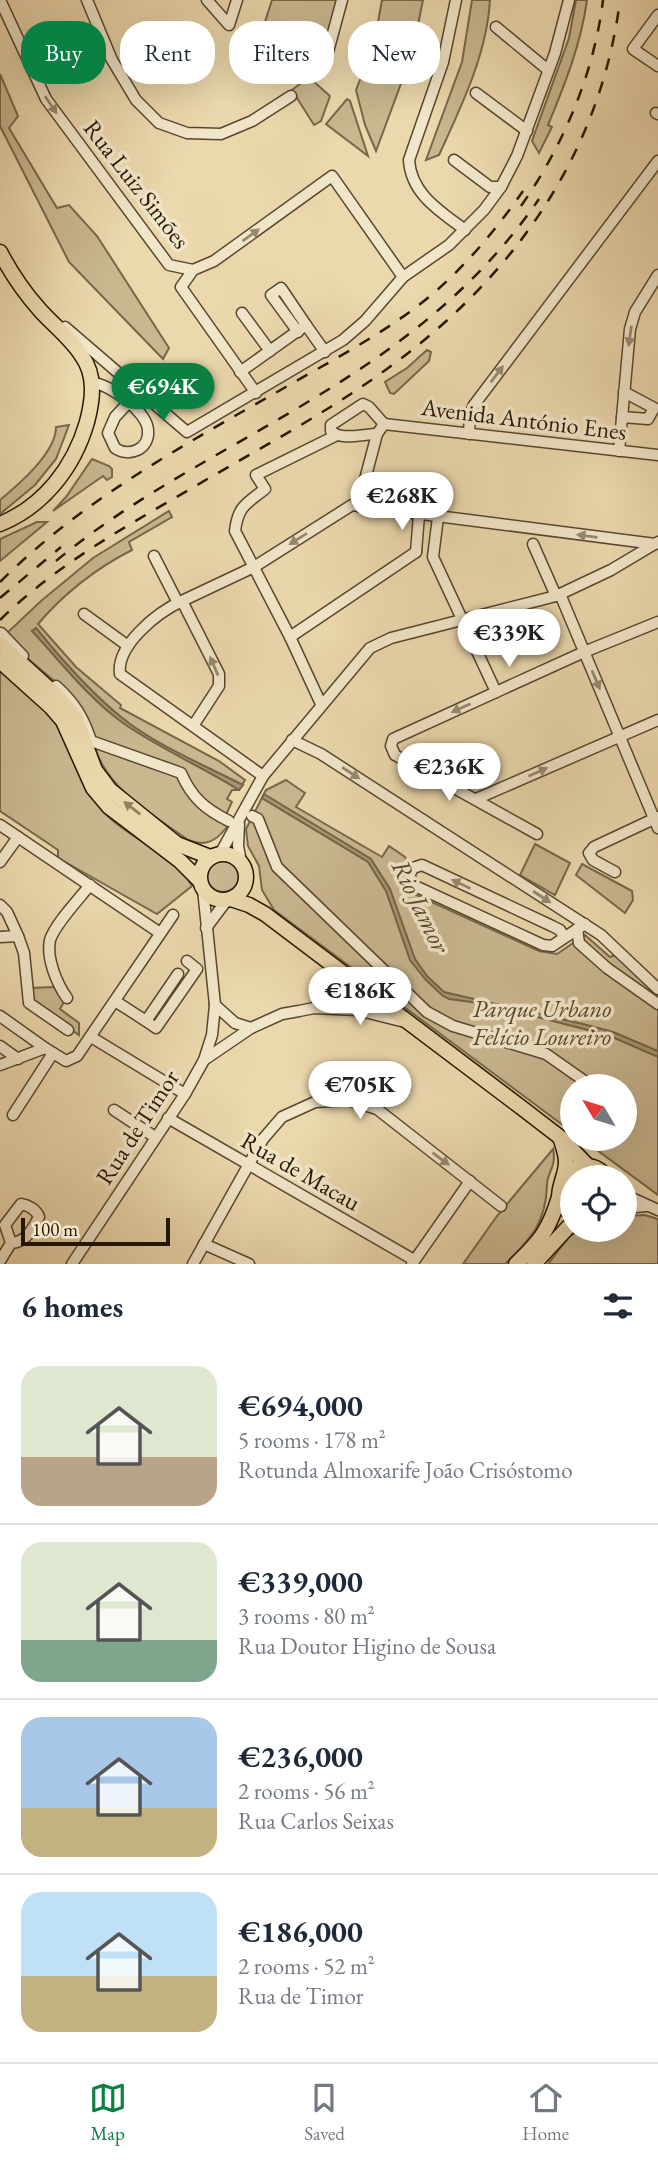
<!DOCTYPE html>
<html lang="en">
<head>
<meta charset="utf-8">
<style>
	:root { --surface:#fff; --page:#f6f6f7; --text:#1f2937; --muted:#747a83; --line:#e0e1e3; --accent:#0b8043 }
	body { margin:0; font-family:"EB Garamond",serif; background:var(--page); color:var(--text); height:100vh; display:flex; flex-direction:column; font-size:26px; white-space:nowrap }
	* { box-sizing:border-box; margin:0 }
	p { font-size:23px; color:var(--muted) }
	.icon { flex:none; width:38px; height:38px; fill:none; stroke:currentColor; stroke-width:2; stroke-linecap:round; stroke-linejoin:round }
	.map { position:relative; height:1264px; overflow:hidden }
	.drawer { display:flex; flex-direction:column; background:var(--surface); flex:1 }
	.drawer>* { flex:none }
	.banner { position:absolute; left:21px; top:21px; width:616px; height:63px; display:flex; gap:14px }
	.needle { width:46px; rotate:308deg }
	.fabs { position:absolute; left:560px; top:1074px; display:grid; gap:14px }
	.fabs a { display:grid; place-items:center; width:77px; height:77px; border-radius:50%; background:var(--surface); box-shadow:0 7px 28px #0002; font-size:35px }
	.scale { position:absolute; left:21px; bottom:18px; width:149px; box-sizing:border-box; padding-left:7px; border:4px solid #251703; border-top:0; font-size:19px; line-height:24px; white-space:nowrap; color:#251703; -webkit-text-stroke:5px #f2e6ca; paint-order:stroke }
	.price { position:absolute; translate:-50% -60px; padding:0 16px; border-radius:24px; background:#fff; color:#222; font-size:23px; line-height:46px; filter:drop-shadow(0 2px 4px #0008) }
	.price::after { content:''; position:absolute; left:50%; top:42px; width:21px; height:16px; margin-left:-10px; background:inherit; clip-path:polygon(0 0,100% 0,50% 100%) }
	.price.active { background:var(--accent); color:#fff }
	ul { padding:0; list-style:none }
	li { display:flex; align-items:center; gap:21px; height:175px; padding:0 21px }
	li+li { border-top:2px solid var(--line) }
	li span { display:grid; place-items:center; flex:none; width:196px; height:140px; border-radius:21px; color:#555 }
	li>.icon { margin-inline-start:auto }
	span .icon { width:84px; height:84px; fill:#fffc; stroke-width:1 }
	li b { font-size:30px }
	h2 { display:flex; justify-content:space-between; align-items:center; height:84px; padding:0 21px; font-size:30px }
	.pill { padding:0 24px; border-radius:28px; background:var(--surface); box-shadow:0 7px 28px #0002; font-size:24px; line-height:63px }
	.pill.active { background:var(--accent); color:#fff }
	.tabs { display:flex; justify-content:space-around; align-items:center; height:98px; border-top:2px solid var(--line); background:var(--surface); font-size:19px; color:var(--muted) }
	.tabs a { display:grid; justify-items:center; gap:4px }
	.tabs .active { color:var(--accent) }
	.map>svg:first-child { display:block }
	.green { fill:#c9b790; stroke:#77674a; stroke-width:2 }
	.water { fill:#a89673; stroke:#746346; stroke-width:2 }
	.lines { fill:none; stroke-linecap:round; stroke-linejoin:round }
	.minor-casing { stroke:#56472e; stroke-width:13 }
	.major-casing { stroke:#251703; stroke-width:17 }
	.minor { stroke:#f2e6ca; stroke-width:10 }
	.major { stroke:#ebd8ad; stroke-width:14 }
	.rail { stroke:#251703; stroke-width:2.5; stroke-dasharray:12 12; stroke-linecap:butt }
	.oneway { fill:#968970 }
	.oneway2 { fill:#928160 }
	.labels { text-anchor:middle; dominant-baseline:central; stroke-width:7; stroke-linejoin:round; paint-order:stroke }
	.street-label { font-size:24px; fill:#251703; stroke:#f2e6ca }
	.park-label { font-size:24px; font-style:italic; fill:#56472d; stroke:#f2e6ca }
	.water-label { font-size:26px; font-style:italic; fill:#594a30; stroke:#f2e6ca }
</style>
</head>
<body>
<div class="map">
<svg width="658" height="1264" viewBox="0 0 658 1264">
	<rect width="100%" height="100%" fill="#ebd8ad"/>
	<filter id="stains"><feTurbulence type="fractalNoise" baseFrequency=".00286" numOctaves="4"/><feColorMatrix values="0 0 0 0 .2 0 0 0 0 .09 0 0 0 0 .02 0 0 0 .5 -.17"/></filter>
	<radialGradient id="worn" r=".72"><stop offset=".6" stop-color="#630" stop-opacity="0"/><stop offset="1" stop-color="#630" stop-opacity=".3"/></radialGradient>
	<g class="green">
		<path d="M272 0H340L322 72 312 69 288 83 240 33 243 30 262 31Z"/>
		<path d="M382 0H423L412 54 376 151 365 125 356 90 374 44Z"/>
		<path d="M472 0H490C487 54 461 107 439 155L426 160 462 62Z"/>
		<path d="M576 0H587C581 44 565 84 548 125L552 127 539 153 532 141 569 38Z"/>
		<path d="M0 74 18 116 9 128 57 208 69 205 97 236 169 348 163 359 69 262 0 126Z"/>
		<path d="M312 80 330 96 321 121 314 125 292 90 304 81Z"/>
		<path d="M347 99 350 101 368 156 326 124Z"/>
		<path d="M427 350 431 352 429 361 394 394 390 393 385 382 407 368Z"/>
		<path d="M69 425 56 459 35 485 0 514V500C18 485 56 453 56 427Z"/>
		<path d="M92 459 109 466 112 469V477L107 480 103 476 53 511 66 497Z"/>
		<path d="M169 511 172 517 129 542 132 550C98 567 63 594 38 624L76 667 121 705 120 708 219 761 245 780 239 790H232L227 799 232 802 223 821 227 827C216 841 206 847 188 840 154 815 111 792 96 751L103 742 95 737 59 685 27 658 6 634 41 601 93 558Z"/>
		<path d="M37 522H47L0 561V539Z"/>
		<path d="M0 670C17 685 42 703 55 721 74 749 80 785 103 811 129 840 172 851 192 886L157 914 58 858V850L0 811Z"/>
		<path d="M286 780 305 793 296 807 382 857 389 846 405 857 407 862C399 881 404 882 416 895L539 951 557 954 585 935 610 957 617 954 658 994V1195L582 1139H625V1087H572V1132L274 910 262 890 259 866 248 846 246 829 266 790Z"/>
		<path d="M535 844 570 863 555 895 520 875Z"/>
		<circle cx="223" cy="876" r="16"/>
		<path d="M582 864 632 891 633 900 625 913 576 875Z"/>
		<path d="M332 976 368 1004 331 998 324 987Z"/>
		<path d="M56 984 65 1000 60 1009 79 1023V1035L30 1002 29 988 54 987Z"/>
		<path d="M553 1149C557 1167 547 1172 547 1185 546 1223 531 1239 505 1264H463L497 1216Z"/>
		<path d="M645 1215 658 1219V1264H548L569 1237 576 1232 625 1230V1216Z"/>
	</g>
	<g class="water">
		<path d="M36 628C62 660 89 691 121 717 157 746 202 764 243 785L239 790C201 766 160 749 123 723 88 698 61 662 32 631Z"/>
		<path d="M264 794 371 859 390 889 415 959 427 976 444 992 583 1024 613 1032 658 1051V1057L610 1036 588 1030 486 1004 449 999 443 996 426 980 410 960 386 891 368 862 262 798Z"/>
	</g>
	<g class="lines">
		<defs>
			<g id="minor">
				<path d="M0 0 46 99 169 265 193 270"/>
				<path d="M87 0 112 60 136 100 159 123 187 133 221 134 252 121 291 96"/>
				<path d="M207 0 229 25 237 0"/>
				<path d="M456 0 443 62 409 160C411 194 440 211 465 230"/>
				<path d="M658 15 633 49 658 66"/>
				<path d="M496 27 548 70"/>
				<path d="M326 59 342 0"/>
				<path d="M476 93 527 131"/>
				<path d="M656 113 658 114"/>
				<path d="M454 160 490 187H501"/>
				<path d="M242 313 270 351"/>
				<path d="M65 327 187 432 343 340 365 321 403 277 449 245 484 210 501 187 517 156 555 53 569 0"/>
				<path d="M298 332 271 295 281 288 306 325"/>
				<path d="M240 372 306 325 325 352"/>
				<path d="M93 383C110 384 147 412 148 430 150 449 129 458 115 448L108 433 115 417 128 403"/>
				<path d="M256 393 181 287 193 270 214 261 332 176 403 277"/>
				<path d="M622 417 648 419 654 408 624 392"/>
				<path d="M377 434C363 434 341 441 331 431V425L363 404 369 407 384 424"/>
				<path d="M469 434 470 414 474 405 658 161"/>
				<path d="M619 451 630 329 635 312 658 275"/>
				<path d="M358 506 377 434 384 424 658 455"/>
				<path d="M438 517 433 557 496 692"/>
				<path d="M533 544 556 596"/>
				<path d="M416 552 419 515"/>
				<path d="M154 556 178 603"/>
				<path d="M560 594 658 828"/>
				<path d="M182 601 254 567 352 505 655 544"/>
				<path d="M84 614 128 646"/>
				<path d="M1 633 23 656"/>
				<path d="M290 637 416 552"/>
				<path d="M56 686C74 702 84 718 91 741L181 773C192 798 205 809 229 821"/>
				<path d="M321 704 290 637 235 531C238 506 246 504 265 489L256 475 335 436"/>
				<path d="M193 726 219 686V674L182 601C158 612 116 645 120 674L263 776"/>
				<path d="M292 740 321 754 601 935 658 989"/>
				<path d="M476 799 658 720"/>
				<path d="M252 816 258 819 277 867 427 1012 453 1026 546 1054 593 1087"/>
				<path d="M239 824 238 846 241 862"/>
				<path d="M0 825 160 933"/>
				<path d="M537 834 395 755 391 746 393 739 584 652 658 622"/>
				<path d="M220 854 263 776 370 648 391 638 556 596 611 570 658 542"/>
				<path d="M0 862 18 837"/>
				<path d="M615 872 593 860 589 853 594 847 658 817"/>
				<path d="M203 889 215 1005 212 1035 204 1060"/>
				<path d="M0 905 7 912 18 936 0 937"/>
				<path d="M206 928 227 900"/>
				<path d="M577 929 579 943 607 968 658 1004"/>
				<path d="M18 936 24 953 29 1003 68 1030"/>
				<path d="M564 937 560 930 552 926 422 865 413 868 409 876 415 886 543 945 552 946 585 924"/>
				<path d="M67 998C57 984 46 958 50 940 55 924 79 899 90 885"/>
				<path d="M115 1001 146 1021 178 974"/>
				<path d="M215 1005 235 1023 251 1028"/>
				<path d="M0 1016 45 1048"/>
				<path d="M146 1021 156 1028 197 969 187 961"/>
				<path d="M91 1037 185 1094"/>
				<path d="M0 1046 18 1059"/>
				<path d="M0 1065 45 1048 53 1053"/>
				<path d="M625 1108 630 1112"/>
				<path d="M114 1110 155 1137"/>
				<path d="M13 1115 53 1053 66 1061 77 1056 173 915"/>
				<path d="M168 1118 414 1260"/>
				<path d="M625 1195 658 1210"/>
				<path d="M625 1208 646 1206"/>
				<path d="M204 1244 249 1264"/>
				<path d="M0 1261 11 1243C27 1242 32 1229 39 1217 37 1210 28 1205 21 1204L5 1225 11 1243"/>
				<path d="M72 1264 185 1094 204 1060 251 1028 282 1014 299 1011 314 1008 357 1010 405 1022"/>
				<path d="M193 1264 263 1139 282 1117 315 1102 348 1100 377 1109 501 1206"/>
				<path d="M412 1264 470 1181"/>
			</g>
			<g id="major">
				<path d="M0 252C11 273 23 291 39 309 52 324 71 338 82 356 96 376 93 399 87 422 74 467 44 506 0 524"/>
				<path d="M0 644 58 697 75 717 95 770 110 790 177 844 210 857"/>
				<path d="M0 661 51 707 63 721 93 788 109 807 180 861 199 880"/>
				<circle cx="223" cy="877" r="23"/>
				<path d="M231 899 249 905 265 914 522 1108 561 1138 588 1166"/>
				<path d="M561 1140C563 1147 566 1154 566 1162 566 1183 547 1198 572 1214"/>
				<path d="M563 1178C575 1163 595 1161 607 1178"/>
				<path d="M516 1264C541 1240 549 1230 559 1197"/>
				<path d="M534 1264 572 1223"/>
			</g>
		</defs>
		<use href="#minor" class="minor-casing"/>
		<use href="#major" class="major-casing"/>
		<use href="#minor" class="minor"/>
		<use href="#major" class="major"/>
		<g class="rail">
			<path d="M521 206C563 146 594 74 603 0"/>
			<path d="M56 561C134 496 224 453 311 400 400 347 480 285 539 199"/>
			<path d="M0 582C82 500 184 445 284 388 336 358 391 330 436 291 469 262 498 227 523 191"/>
			<path d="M0 598 61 547"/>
			<path d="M0 620C56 565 125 527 192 488 260 448 331 411 395 363 515 274 601 152 620 0"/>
		</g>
	</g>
	<defs><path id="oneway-solid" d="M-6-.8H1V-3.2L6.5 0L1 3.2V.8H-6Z" transform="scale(1.75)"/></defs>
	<g class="oneway">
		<use href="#oneway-solid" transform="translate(51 105) rotate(56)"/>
		<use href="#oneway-solid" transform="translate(251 235) rotate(-36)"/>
		<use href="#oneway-solid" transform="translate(630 336) rotate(98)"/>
		<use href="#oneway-solid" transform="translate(497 374) rotate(-53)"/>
		<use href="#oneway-solid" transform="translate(587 536) rotate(-173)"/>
		<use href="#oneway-solid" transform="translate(298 539) rotate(148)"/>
		<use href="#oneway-solid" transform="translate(214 666) rotate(-113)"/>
		<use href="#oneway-solid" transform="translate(596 680) rotate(67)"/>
		<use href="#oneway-solid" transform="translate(461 708) rotate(156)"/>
		<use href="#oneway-solid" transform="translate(538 772) rotate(-24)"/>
		<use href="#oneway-solid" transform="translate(351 773) rotate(33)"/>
		<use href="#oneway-solid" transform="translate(461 884) rotate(-155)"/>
		<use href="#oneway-solid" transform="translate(542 897) rotate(33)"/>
		<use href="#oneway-solid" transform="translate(441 1159) rotate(37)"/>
	</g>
	<use class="oneway2" href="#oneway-solid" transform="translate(132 808) rotate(-142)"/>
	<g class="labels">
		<g class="street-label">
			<text transform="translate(137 184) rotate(52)">Rua Luiz Simões</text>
			<text transform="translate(524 419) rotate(7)">Avenida António Enes</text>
			<text transform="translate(137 1127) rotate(-57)">Rua de Timor</text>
			<text transform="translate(301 1171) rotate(30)">Rua de Macau</text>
		</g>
		<g class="park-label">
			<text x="542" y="1008">Parque Urbano<tspan x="542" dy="28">Felício Loureiro</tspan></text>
		</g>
		<g class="water-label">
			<text transform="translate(421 906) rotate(64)">Rio Jamor</text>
		</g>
	</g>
	<rect width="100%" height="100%" filter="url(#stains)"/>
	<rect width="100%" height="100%" fill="url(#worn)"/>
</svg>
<div class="fabs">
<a><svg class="needle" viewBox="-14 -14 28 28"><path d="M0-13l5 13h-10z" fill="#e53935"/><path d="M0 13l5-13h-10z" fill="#747a83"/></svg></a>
<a><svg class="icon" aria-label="locate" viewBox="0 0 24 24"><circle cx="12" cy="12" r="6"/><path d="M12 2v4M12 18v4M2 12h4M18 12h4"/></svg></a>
</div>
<div class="scale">100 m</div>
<b class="price active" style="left:163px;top:423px">€694K</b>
<b class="price" style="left:402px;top:532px">€268K</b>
<b class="price" style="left:509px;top:669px">€339K</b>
<b class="price" style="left:449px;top:803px">€236K</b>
<b class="price" style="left:360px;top:1027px">€186K</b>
<b class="price" style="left:360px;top:1121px">€705K</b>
<div class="banner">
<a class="pill active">Buy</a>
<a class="pill">Rent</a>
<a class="pill">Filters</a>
<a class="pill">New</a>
</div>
</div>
<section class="drawer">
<h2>6 homes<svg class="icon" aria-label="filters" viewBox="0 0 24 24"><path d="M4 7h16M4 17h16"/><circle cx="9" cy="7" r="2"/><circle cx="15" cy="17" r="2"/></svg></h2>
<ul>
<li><span style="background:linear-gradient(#dfe7d0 65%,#b9a48a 0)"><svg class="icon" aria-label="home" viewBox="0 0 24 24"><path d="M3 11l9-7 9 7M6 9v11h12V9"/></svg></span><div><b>€694,000</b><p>5 rooms · 178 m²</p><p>Rotunda Almoxarife João Crisóstomo</p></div></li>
<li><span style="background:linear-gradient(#dfe7d0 70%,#7fa58c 0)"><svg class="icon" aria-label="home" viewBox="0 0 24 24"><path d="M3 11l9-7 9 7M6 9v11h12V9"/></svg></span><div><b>€339,000</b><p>3 rooms · 80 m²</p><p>Rua Doutor Higino de Sousa</p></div></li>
<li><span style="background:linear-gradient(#a9c7e8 65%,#c2b280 0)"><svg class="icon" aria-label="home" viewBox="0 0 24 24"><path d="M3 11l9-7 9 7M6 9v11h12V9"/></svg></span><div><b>€236,000</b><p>2 rooms · 56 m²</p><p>Rua Carlos Seixas</p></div></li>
<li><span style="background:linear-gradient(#bfe0f5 60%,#c2b280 0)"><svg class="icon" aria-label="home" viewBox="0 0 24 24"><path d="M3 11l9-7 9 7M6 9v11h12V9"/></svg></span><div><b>€186,000</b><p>2 rooms · 52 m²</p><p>Rua de Timor</p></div></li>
</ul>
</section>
<nav class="tabs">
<a class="active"><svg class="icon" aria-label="map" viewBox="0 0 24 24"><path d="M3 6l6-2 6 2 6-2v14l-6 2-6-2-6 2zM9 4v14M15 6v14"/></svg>Map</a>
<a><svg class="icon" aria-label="saved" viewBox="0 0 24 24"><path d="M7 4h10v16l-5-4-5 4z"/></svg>Saved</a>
<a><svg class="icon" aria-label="home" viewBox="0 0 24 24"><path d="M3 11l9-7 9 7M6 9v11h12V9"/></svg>Home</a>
</nav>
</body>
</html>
